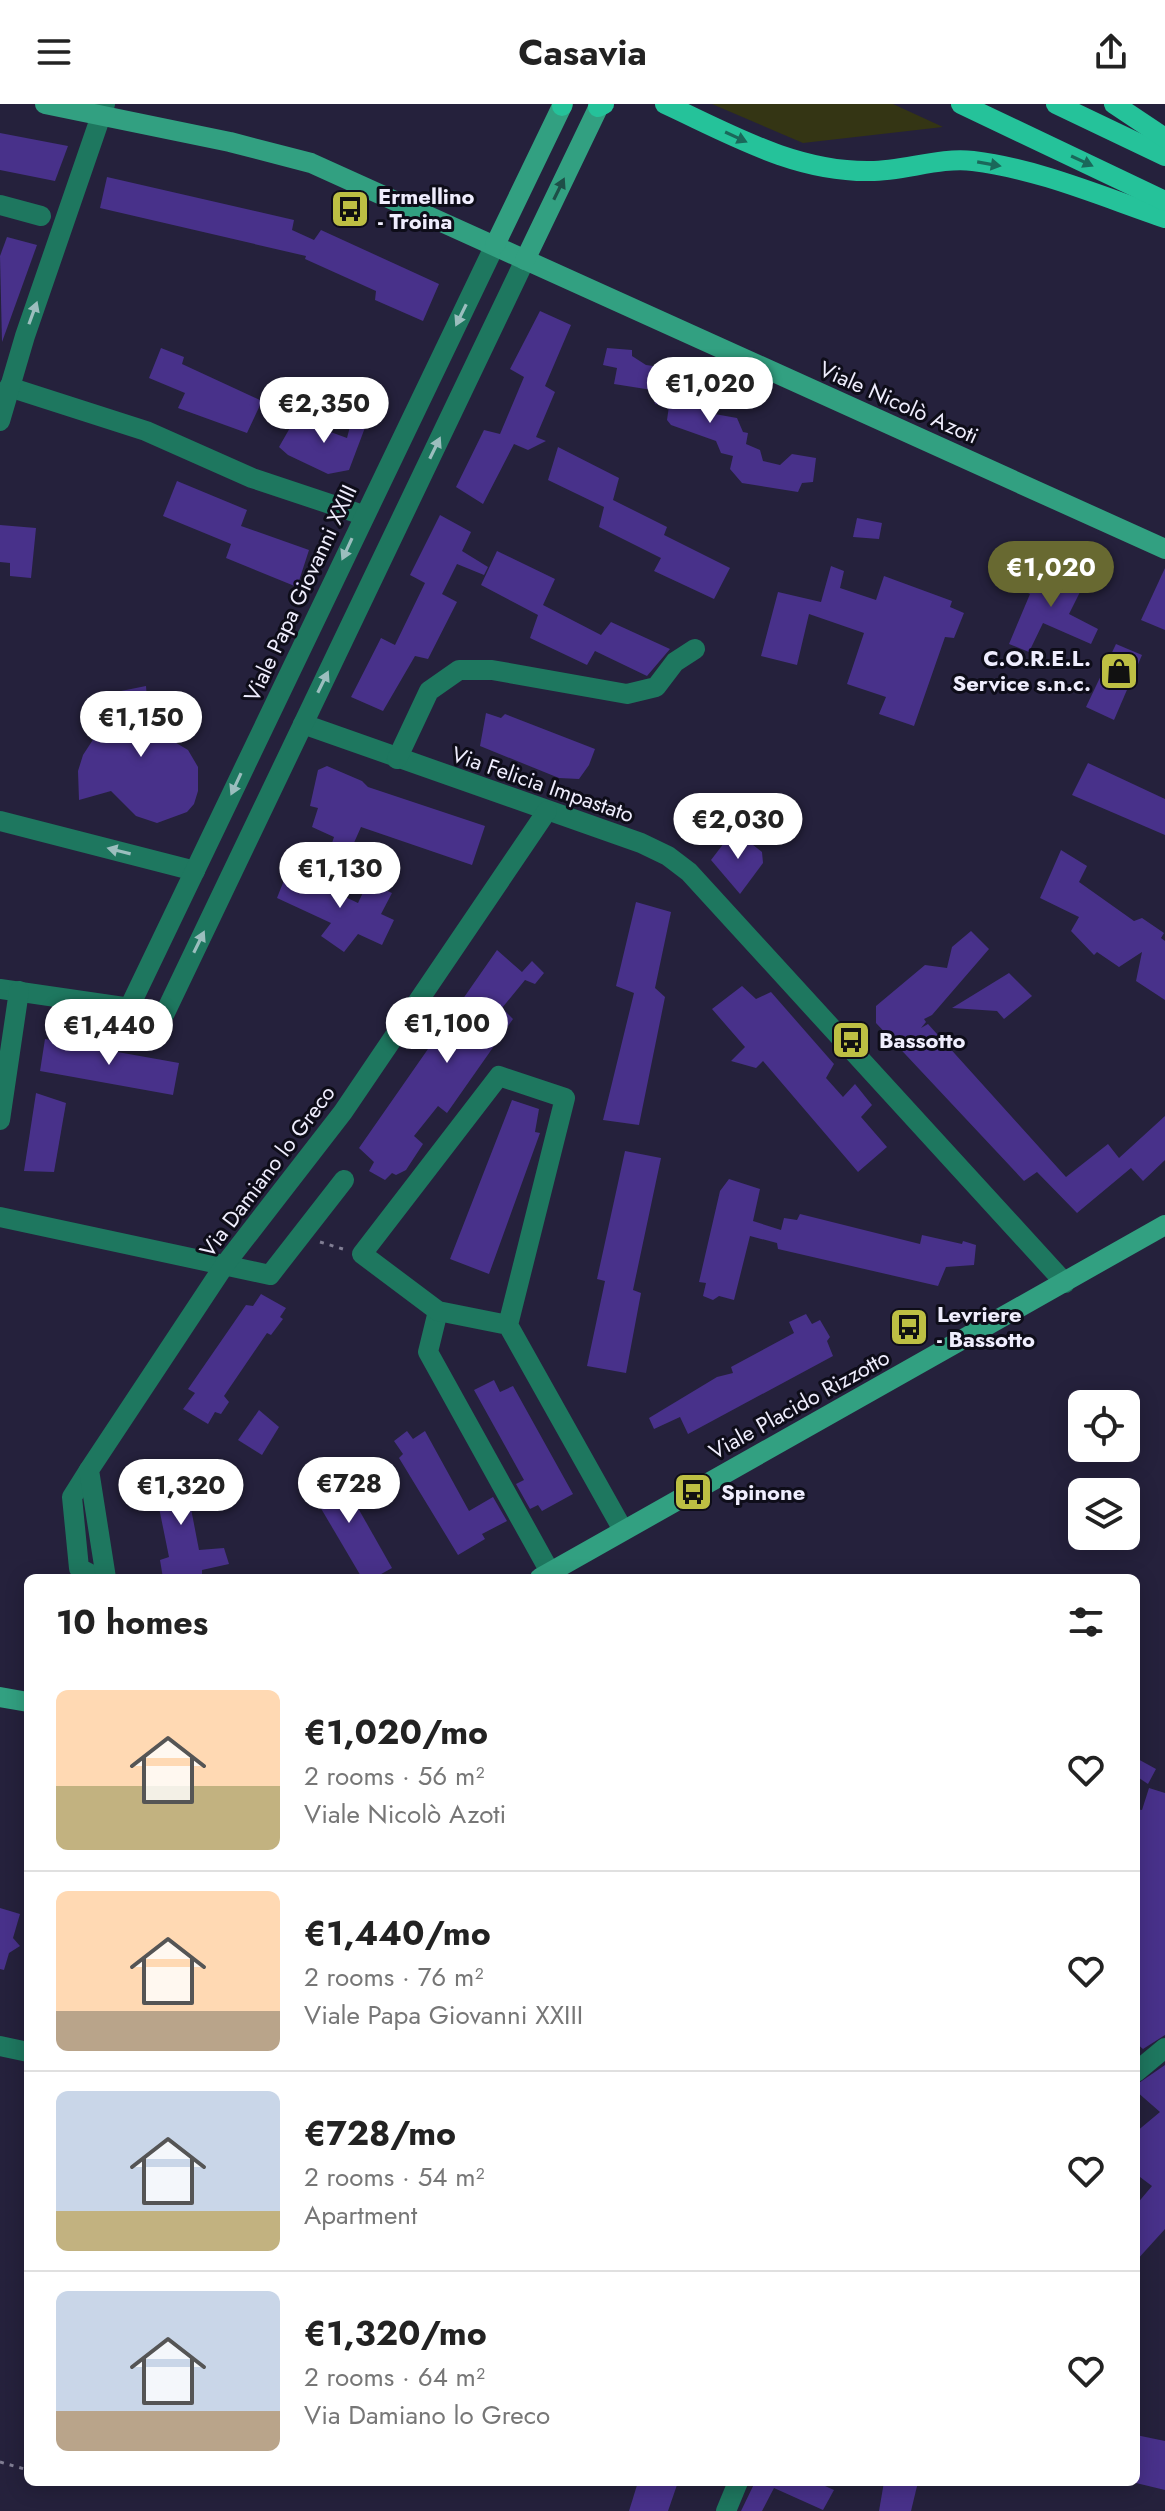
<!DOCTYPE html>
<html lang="en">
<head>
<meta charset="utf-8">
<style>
	:root { --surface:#fff; --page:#f6f6f6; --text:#222; --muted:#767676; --line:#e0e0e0; --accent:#686931 }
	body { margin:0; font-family:Jost,sans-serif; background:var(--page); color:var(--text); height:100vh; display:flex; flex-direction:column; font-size:30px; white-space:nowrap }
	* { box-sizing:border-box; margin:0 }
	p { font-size:26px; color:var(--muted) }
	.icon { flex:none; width:44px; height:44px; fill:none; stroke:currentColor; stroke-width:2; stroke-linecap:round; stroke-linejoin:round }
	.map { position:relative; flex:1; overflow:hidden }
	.drawer { position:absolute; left:24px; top:1470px; width:1116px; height:912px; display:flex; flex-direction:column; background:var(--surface); border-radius:12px; box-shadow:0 4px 20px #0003 }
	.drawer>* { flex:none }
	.tools { position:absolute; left:1068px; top:1286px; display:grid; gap:16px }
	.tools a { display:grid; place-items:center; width:72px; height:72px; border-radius:12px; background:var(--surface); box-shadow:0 4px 20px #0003; font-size:40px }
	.price { position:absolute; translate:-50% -68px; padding:0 18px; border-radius:28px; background:#fff; color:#222; font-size:26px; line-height:52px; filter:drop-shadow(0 2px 4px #0008) }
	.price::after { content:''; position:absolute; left:50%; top:48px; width:24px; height:18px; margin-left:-12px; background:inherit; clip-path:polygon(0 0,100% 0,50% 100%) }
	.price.on { background:var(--accent); color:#fff }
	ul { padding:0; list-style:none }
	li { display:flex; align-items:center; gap:24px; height:200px; padding:0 32px }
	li+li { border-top:2px solid var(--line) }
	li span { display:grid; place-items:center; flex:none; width:224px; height:160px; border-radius:12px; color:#555 }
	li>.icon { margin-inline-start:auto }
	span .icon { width:96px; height:96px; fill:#fffc; stroke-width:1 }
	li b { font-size:34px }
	h2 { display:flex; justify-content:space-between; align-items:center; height:96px; padding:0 32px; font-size:34px }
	header { display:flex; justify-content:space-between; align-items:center; height:104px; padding:0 32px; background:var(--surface); font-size:36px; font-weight:700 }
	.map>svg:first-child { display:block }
	.green { fill:#343514 }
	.building { fill:#48318a }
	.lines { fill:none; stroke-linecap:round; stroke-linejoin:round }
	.path { stroke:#817e94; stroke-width:3; stroke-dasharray:4 6; stroke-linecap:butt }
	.street { stroke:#1e775f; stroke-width:20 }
	.secondary { stroke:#32a081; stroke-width:20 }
	.primary { stroke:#25c29a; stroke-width:20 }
	.oneway { fill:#1a685a }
	.oneway2 { fill:#1e4f48 }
	.oneway3 { fill:#9bbebe }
	.labels { text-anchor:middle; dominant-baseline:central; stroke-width:6; stroke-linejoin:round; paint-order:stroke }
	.poi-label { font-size:22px; font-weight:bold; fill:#efedfd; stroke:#0e0d19; text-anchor:start }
	.street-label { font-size:22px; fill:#efedfd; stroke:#0e0d19 }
</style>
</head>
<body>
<header><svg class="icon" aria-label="menu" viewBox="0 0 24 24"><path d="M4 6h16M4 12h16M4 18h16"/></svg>Casavia<svg class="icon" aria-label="share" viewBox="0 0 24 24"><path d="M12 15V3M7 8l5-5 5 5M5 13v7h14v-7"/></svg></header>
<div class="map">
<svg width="1165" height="2407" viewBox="0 0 1165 2407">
	<rect width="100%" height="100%" fill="#25213c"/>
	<path class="green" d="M712 0H893L943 23 803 39Z"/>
	<g class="building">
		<path d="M0 29 68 42 55 77 0 66Z"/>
		<path d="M107 73 294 116 292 126 314 136 321 126 439 180 423 217 375 196 376 187 305 155 306 152 100 104Z"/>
		<path d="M7 133 37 141 2 238 0 152Z"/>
		<path d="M540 207 571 221 545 282 555 288 536 333 546 337 528 346 514 340 483 400 456 383 484 326 500 330 524 273 510 265Z"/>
		<path d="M161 244 184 253 182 260 262 297 247 329 178 304 185 289 149 274Z"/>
		<path d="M607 244 632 246V252L646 261 675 265 673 270 685 280 684 294 696 297 709 309 737 314 743 328 748 329 746 340 760 346 763 357 780 361 792 350 816 354 813 378 802 379 798 388 742 379 730 365 733 352 721 349 716 337 671 321 667 316 669 302 655 300 652 286 614 280 617 264 603 261Z"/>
		<path d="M354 307 369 313 349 366 328 370 288 351 279 343 295 315 347 334Z"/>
		<path d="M558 343 619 374 613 396 667 423 664 431 730 464 714 495 654 467 661 454 599 423 604 403 548 376Z"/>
		<path d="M177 377 247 406 241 422 309 446 297 483 226 454 231 440 163 412Z"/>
		<path d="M440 411 471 428 462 447 488 463 484 471 457 460 442 490 457 498 428 555 415 552 383 607 351 593 381 534 395 541 425 479 410 471Z"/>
		<path d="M857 414 882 419 879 435 853 433Z"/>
		<path d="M0 421 36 424 31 474 10 472V459L0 458Z"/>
		<path d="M497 447 555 475 543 501 601 531 611 518 670 545 647 572 595 547 587 561 530 534 538 511 481 481Z"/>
		<path d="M1071 461 1089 470 1069 510 1098 525 1091 540 1043 519 1029 548 1009 540 1030 490 1014 482 1022 469 1059 484Z"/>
		<path d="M831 462 844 467 840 484 876 496 884 472 952 497 950 503 964 509 954 534 945 533 914 622 879 610 886 593 847 580 864 529 809 510 797 561 761 552 778 488 821 498Z"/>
		<path d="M1165 464V526L1141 516Z"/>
		<path d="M1116 540 1142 551 1114 616 1086 603Z"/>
		<path d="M146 582 147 595 178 599 173 637 188 646 198 663V687L194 700 187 708 157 719 136 712 111 687 79 696 78 667 83 651 98 628 117 615 106 590Z"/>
		<path d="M486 609 501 614 505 610 595 645 589 661 579 675 559 674 480 642Z"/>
		<path d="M1088 659 1165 695V731L1072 691Z"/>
		<path d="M327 662 362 677 368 683 485 722 472 761 361 723 349 750 330 745 334 733 312 723 318 704 310 702 318 666Z"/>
		<path d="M734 726 762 748 763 759 740 790 711 756Z"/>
		<path d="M1061 746 1087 762 1079 778 1134 817 1142 814 1164 829 1161 834 1165 837V896L1136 877 1142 848 1119 863 1097 848 1094 851 1071 827 1079 813 1040 794Z"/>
		<path d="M288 766 358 799 368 778 392 789 381 810 394 816 382 841 358 830 344 848 321 832 331 819 277 794Z"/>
		<path d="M636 798 671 808 655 884 665 893 639 1021 603 1016 634 889 616 882Z"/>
		<path d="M971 827 989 845 932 911 924 915 926 918 921 924 928 920 1066 1073 1108 1040 1119 1054 1165 1012V1056L1143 1077 1131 1064 1077 1109 1037 1068 1024 1077 876 919V902L925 861 947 864 952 843Z"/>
		<path d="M497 846 522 868 532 857 544 869 535 880 525 876 502 904 513 915 447 1009 438 1002 414 1032 423 1040 406 1066 396 1071 392 1069 385 1076 369 1067 374 1058 359 1044Z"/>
		<path d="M1009 869 1032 892 1004 915 997 907 952 904Z"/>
		<path d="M742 882 756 895 771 888 834 960 826 974 843 993 855 980 872 1001 861 1013 887 1043 858 1068 763 957 756 964 731 957 745 943 712 905Z"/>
		<path d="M45 935 179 959 173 991 40 967Z"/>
		<path d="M36 989 66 999 54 1068 24 1067Z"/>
		<path d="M512 996 539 1005 535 1028 540 1029 489 1170 450 1155Z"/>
		<path d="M625 1047 661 1054 633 1186 641 1189 626 1269 587 1262 605 1177 597 1175Z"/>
		<path d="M729 1075 760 1085 753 1117 781 1126 784 1114 797 1116 800 1110 920 1140 922 1131 962 1140 963 1137 976 1141 974 1161 946 1163 938 1182 778 1145 777 1139 750 1132 734 1196 719 1192 713 1196 703 1192 706 1179 699 1178 720 1087Z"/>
		<path d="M261 1190 286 1204 280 1213 283 1215 271 1231 267 1229 224 1292 229 1298 221 1310 215 1308 208 1320 183 1305 195 1289 188 1285 246 1201 253 1202Z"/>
		<path d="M806 1210 812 1220 820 1216 830 1233 827 1237 833 1252 688 1330 680 1313 654 1325 649 1314 717 1273 733 1269 731 1263 794 1229 789 1218Z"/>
		<path d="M494 1276 500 1288 513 1282 573 1390 542 1407 538 1401 530 1405 516 1380 524 1376 474 1286Z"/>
		<path d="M259 1306 279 1323 262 1351 238 1336Z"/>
		<path d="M407 1327 413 1335 425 1327 469 1407 493 1393 507 1417 482 1430 485 1435 458 1451 399 1354 403 1350 394 1337Z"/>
		<path d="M182 1358 199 1446 224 1444 229 1460 202 1466V1474H163L160 1456 169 1453 151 1364Z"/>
		<path d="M337 1367 392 1464 374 1474H362L306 1379Z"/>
		<path d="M1136 1654 1156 1665 1148 1680 1136 1672Z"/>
		<path d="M1149 1684 1165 1689V1931L1143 1945 1136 1939V1705L1142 1706Z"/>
		<path d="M0 1804 20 1810 13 1834 20 1842 9 1849 4 1866 0 1865Z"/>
		<path d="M1165 1961V2125L1136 2157V2101L1152 2082 1136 2070V2028L1160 2008 1136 1987V1981Z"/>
		<path d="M1136 2331 1165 2337V2386L1136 2379Z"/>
		<path d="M638 2378H678L668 2407H629Z"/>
		<path d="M755 2378H816L834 2386 823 2406 774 2384 762 2407H741Z"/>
		<path d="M884 2378H918L911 2407H879Z"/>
	</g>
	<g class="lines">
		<g class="path">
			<path d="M320 1138 343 1145"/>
			<path d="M0 2358 28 2366"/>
		</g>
		<g class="street">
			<path d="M0 101 41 112"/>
			<path d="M9 283 146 327 252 374 363 411"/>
			<path d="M0 317 25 232 105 0"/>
			<path d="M303 620 641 739 668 752 689 768 1065 1179"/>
			<path d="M397 655 429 587 459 566H492L627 590 656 583 675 558 695 545"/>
			<path d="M0 717 195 767"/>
			<path d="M0 885 165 909 525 156"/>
			<path d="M130 902 495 141"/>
			<path d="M0 1016 19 887"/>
			<path d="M0 1113 270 1171 344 1076"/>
			<path d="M438 1207 428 1248 550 1468"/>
			<path d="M508 1221 565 994 499 972 362 1150 438 1207 508 1221 623 1426"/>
			<path d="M89 1366 72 1393 79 1464 98 1474"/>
			<path d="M106 1474 89 1366 226 1159 343 1008 547 707"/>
			<path d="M0 1942 28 1948"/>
			<path d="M1136 1968 1165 1944"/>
			<path d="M726 2407 738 2378"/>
		</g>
		<g class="secondary">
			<path d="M45 0 230 38 311 59 1165 445"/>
			<path d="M495 141 563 0"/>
			<path d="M525 156 600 0"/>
			<path d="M540 1474 1165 1121"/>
			<path d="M0 1593 28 1598"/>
		</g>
		<g class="primary">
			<path d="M562 0V2"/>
			<path d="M665 0C732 31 795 68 870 67 905 67 939 53 973 57 1039 65 1103 93 1165 114"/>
			<path d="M961 0 1165 97"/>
			<path d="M1056 0 1165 52"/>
			<path d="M1114 0 1165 34"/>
			<path d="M598 3 604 0"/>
		</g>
	</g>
	<defs><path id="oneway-solid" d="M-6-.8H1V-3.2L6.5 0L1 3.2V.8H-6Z" transform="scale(2)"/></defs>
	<g class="oneway">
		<use href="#oneway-solid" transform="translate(736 33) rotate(25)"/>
		<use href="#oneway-solid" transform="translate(1082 57) rotate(25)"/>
		<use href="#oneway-solid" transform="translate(989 60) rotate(10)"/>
	</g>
	<use class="oneway2" href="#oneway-solid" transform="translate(559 85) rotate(-64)"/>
	<g class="oneway3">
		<use href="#oneway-solid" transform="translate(33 209) rotate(-70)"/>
		<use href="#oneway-solid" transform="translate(461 211) rotate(116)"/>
		<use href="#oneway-solid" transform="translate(435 344) rotate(-64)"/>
		<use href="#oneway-solid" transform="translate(347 445) rotate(115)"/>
		<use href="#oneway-solid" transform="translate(323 578) rotate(-64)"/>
		<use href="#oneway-solid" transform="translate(236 680) rotate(115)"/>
		<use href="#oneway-solid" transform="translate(119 747) rotate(-166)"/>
		<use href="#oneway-solid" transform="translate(199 838) rotate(-64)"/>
	</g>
	<defs>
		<symbol id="bus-square" viewBox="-11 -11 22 22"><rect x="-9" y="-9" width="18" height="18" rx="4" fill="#bdbf43" stroke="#0e0d19"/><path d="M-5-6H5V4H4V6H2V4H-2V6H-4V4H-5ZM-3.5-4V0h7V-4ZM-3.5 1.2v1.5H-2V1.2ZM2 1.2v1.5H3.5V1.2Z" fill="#111"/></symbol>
		<symbol id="shop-square" viewBox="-11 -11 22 22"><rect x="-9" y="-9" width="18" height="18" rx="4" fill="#bdbf43" stroke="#0e0d19"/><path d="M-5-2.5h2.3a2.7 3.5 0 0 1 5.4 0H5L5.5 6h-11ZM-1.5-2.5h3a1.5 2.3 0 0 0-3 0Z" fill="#111"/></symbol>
	</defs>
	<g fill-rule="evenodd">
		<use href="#bus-square" x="328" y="83" width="44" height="44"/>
		<use href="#shop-square" x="1097" y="545" width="44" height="44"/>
		<use href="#bus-square" x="829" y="914" width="44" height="44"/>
		<use href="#bus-square" x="887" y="1201" width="44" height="44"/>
		<use href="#bus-square" x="671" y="1366" width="44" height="44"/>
	</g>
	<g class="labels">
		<g class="poi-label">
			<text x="378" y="92">Ermellino<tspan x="378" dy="25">- Troina</tspan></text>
			<text x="1091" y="554" text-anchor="end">C.O.R.E.L.<tspan x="1091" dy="25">Service s.n.c.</tspan></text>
			<text x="879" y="936">Bassotto</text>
			<text x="937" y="1210">Levriere<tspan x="937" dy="25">- Bassotto</tspan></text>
			<text x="721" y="1388">Spinone</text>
		</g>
		<g class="street-label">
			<text transform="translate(899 298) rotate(24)">Viale Nicolò Azoti</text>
			<text transform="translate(300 489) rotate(-65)">Viale Papa Giovanni XXIII</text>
			<text transform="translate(543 680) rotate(19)">Via Felicia Impastato</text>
			<text transform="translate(267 1067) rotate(-53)">Via Damiano lo Greco</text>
			<text transform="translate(799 1300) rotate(-29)">Viale Placido Rizzotto</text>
		</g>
	</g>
</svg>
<div class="tools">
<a><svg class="icon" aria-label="locate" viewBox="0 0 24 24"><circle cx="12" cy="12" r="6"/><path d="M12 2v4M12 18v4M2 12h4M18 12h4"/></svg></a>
<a><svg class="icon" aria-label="layers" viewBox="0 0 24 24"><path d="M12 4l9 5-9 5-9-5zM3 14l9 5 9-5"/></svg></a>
</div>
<b class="price" style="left:710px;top:321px">€1,020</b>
<b class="price" style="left:324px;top:341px">€2,350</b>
<b class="price on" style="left:1051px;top:505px">€1,020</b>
<b class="price" style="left:141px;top:655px">€1,150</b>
<b class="price" style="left:738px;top:757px">€2,030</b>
<b class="price" style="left:340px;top:806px">€1,130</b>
<b class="price" style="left:447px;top:961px">€1,100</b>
<b class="price" style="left:109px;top:963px">€1,440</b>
<b class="price" style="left:349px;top:1421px">€728</b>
<b class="price" style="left:181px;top:1423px">€1,320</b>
<section class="drawer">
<h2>10 homes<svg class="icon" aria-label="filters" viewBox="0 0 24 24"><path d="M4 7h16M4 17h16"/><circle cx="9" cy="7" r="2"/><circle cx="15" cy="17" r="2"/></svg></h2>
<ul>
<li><span style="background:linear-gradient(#ffd9b3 60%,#c2b280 0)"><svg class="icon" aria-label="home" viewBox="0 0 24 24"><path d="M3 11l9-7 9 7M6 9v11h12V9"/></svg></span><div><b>€1,020/mo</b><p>2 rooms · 56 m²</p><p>Viale Nicolò Azoti</p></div><svg class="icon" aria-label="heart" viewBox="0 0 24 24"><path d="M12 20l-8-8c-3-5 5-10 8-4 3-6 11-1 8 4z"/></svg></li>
<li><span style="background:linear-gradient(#ffd9b3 75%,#b9a48a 0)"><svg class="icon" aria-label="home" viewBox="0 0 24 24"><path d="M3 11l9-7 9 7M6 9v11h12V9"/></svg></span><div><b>€1,440/mo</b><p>2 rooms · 76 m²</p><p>Viale Papa Giovanni XXIII</p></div><svg class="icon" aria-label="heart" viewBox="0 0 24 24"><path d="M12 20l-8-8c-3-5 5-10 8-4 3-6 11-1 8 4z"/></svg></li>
<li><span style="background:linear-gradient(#c9d6e8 75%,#c2b280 0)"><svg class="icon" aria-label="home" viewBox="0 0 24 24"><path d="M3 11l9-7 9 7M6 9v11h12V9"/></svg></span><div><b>€728/mo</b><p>2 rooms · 54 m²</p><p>Apartment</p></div><svg class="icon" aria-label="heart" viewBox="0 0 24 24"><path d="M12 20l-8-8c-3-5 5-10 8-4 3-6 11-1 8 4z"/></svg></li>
<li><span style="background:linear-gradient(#c9d6e8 75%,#b9a48a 0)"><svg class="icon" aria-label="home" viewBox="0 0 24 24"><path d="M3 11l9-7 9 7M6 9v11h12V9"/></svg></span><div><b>€1,320/mo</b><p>2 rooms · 64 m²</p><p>Via Damiano lo Greco</p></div><svg class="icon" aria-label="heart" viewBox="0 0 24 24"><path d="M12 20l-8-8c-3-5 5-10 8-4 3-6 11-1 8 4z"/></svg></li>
</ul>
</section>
</div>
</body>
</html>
